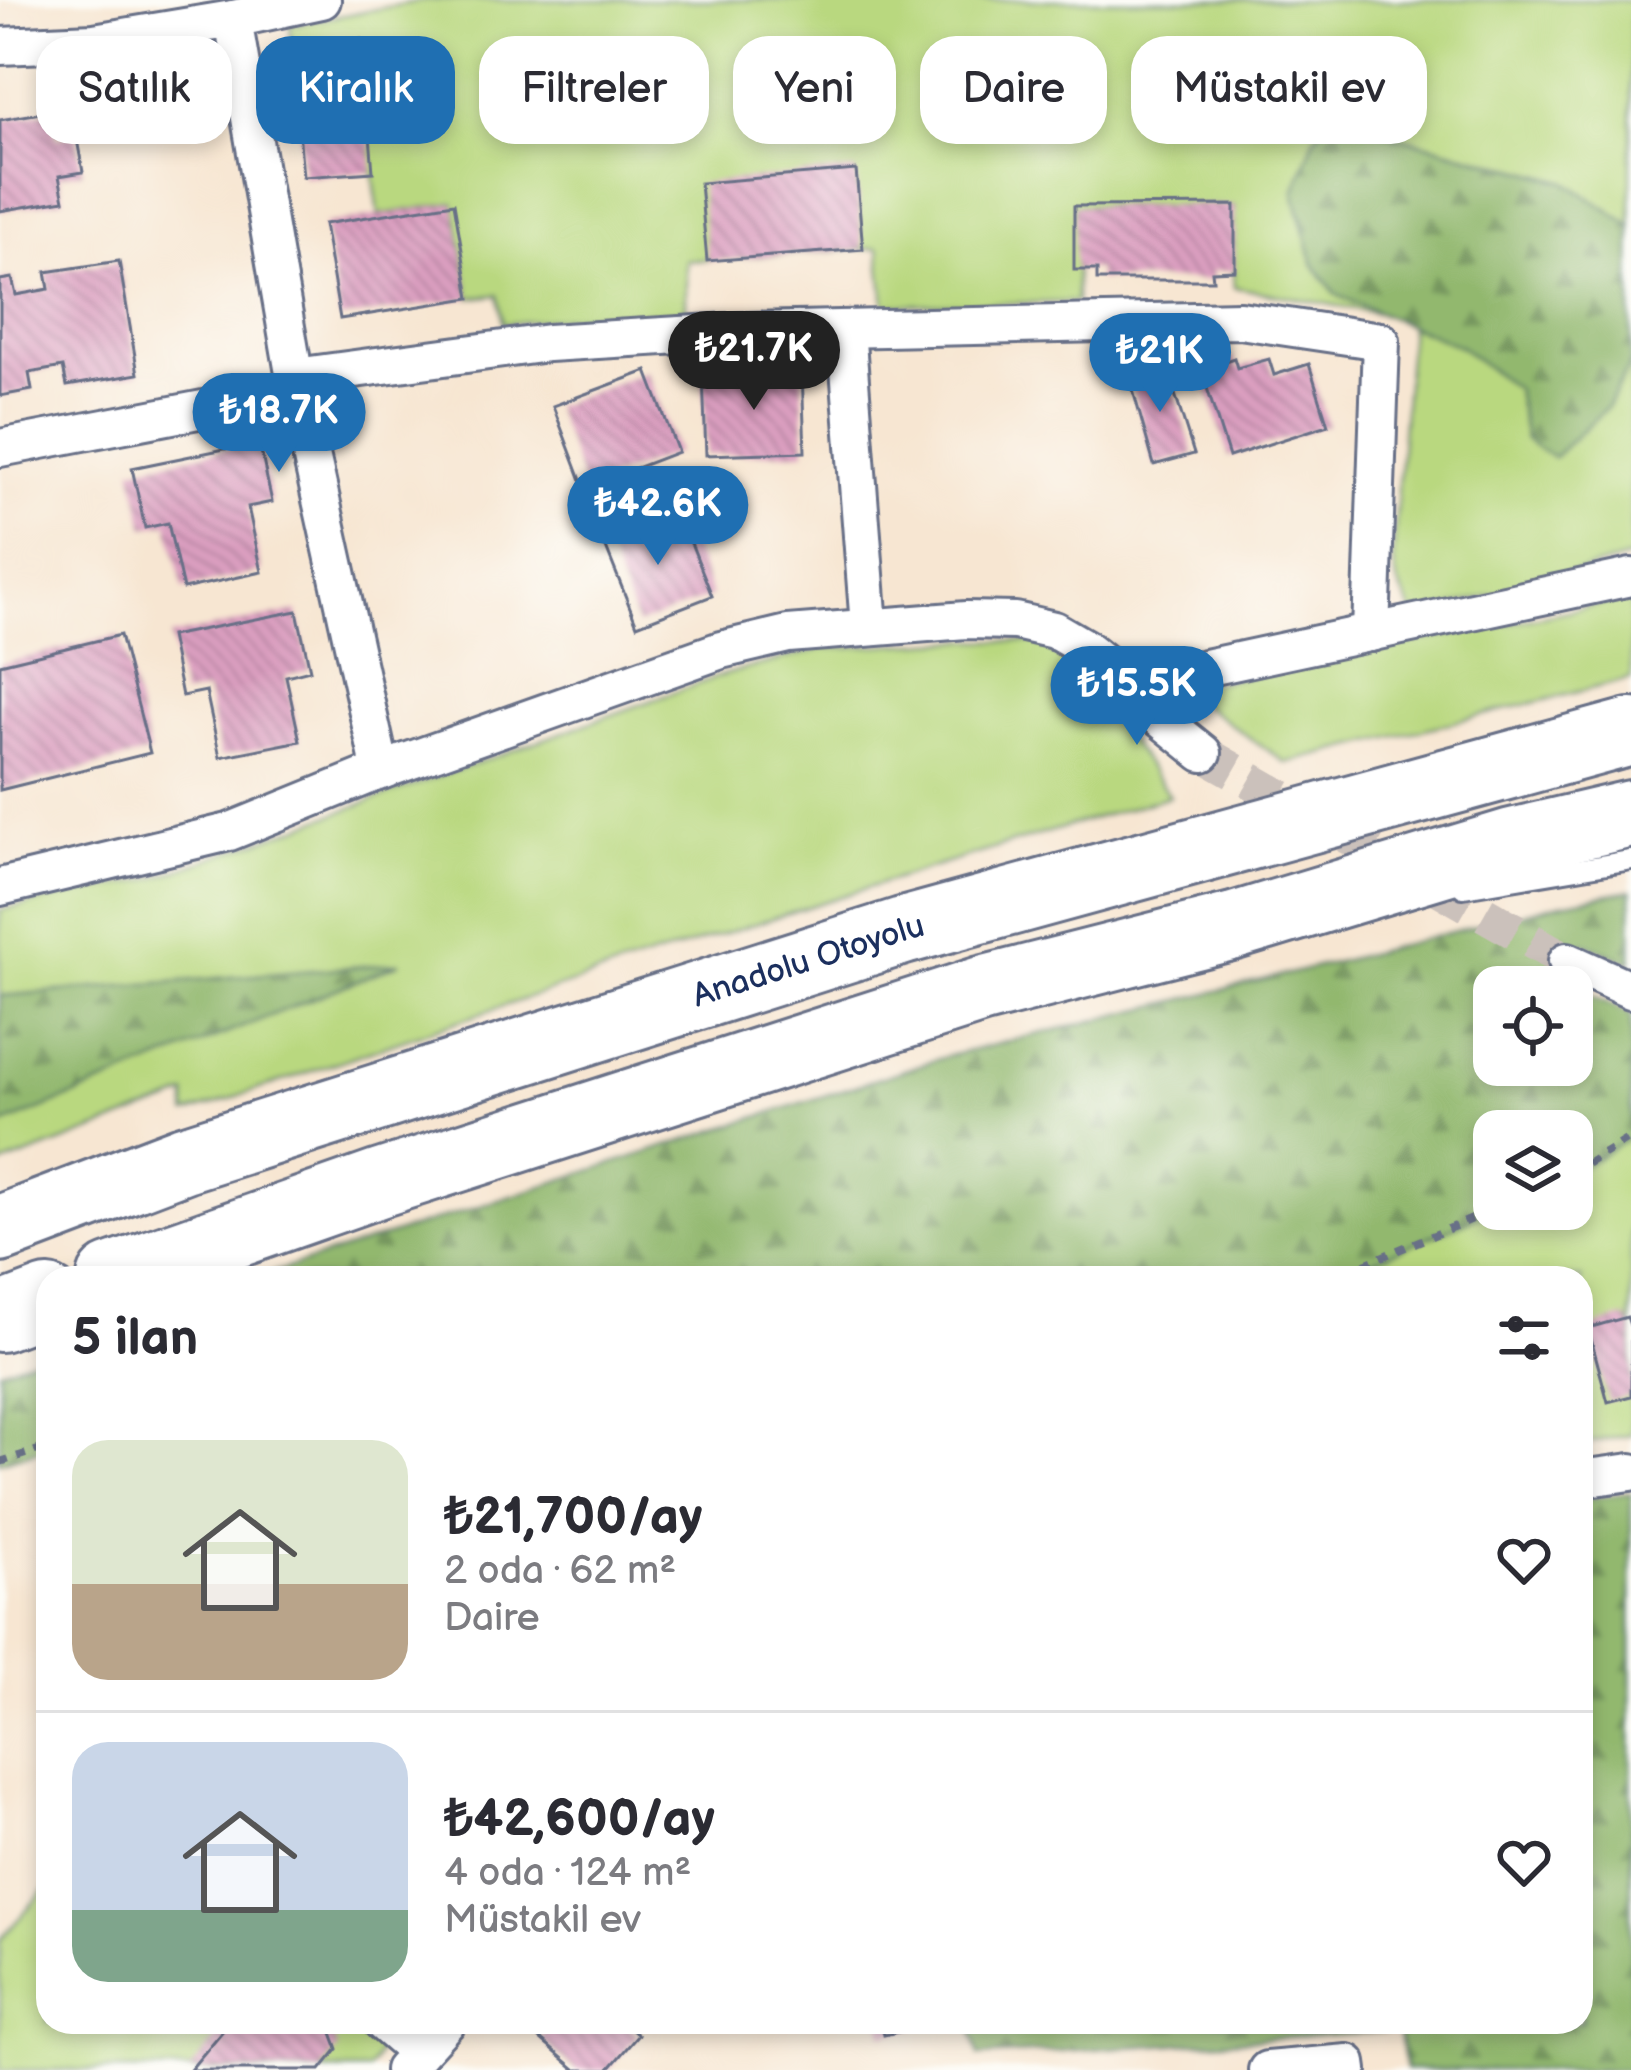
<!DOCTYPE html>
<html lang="tr">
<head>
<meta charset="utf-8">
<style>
	:root { --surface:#fff; --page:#f7f7f7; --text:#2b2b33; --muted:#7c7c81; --line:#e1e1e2; --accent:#1f6fb2 }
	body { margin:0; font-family:"Balsamiq Sans",sans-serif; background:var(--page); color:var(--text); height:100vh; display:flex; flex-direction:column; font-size:45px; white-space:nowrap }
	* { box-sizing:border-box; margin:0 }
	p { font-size:39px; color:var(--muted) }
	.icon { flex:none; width:66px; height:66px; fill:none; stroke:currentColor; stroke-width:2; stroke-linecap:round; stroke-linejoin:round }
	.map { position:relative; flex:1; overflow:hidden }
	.panel { position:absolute; left:36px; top:1266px; width:1557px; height:768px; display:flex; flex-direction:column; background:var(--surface); border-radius:36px; box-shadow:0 6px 18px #0003 }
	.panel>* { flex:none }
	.guide { position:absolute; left:36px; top:36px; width:1560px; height:108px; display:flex; gap:24px }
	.fabs { position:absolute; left:1473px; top:966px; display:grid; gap:24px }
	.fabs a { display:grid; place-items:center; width:120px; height:120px; border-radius:24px; background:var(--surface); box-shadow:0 6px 18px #0003; font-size:60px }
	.price { position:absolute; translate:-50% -102px; padding:0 27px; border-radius:42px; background:var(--accent); color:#fff; font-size:39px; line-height:78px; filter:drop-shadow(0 3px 6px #0008) }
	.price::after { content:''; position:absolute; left:50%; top:72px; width:36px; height:27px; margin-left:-18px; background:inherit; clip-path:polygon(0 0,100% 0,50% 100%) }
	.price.selected { background:#222; color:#fff }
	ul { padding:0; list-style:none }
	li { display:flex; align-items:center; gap:36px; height:300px; padding:0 36px }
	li+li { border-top:3px solid var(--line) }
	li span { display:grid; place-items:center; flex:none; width:336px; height:240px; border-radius:36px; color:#555 }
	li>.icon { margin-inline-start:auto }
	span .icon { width:144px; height:144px; fill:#fffc; stroke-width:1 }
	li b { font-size:51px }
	h2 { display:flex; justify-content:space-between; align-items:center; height:144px; padding:0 36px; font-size:51px }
	.tag { padding:0 42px; border-radius:36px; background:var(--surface); box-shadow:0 6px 18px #0003; font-size:42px; line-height:108px }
	.tag.selected { background:var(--accent); color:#fff }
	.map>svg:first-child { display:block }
	.green { fill:#b9d87f; stroke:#6a846e; stroke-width:3 }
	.forest { fill:url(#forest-firs); stroke:#567466; stroke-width:3 }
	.building { fill:url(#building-back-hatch) }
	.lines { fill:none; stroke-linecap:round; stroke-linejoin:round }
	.street-tunnel { stroke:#cbc1bb; stroke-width:36; stroke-dasharray:36 18; stroke-linecap:butt }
	.lane-casing { stroke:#686f87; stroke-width:24 }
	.street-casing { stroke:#686f87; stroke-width:42 }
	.highway-casing { stroke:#686f87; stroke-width:72 }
	.path { stroke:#686f87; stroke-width:8; stroke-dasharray:9 9; stroke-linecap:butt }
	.lane { stroke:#fff; stroke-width:18 }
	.street { stroke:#fff; stroke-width:36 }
	.highway { stroke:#fff; stroke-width:66 }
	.labels { text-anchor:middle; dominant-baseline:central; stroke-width:12; stroke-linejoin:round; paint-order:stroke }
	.street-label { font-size:33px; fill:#1b2f5e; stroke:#fdfcf7 }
</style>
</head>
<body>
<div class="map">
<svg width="1631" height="2070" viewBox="0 0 1631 2070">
	<defs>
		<pattern id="forest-firs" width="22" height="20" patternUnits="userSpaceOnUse" patternTransform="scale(3)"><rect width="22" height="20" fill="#92b86e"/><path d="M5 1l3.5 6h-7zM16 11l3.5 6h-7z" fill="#76965e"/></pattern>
		<pattern id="building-back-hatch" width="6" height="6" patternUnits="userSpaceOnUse" patternTransform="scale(3)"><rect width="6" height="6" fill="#db9fc0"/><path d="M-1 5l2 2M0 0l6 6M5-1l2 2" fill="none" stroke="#b1829f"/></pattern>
	</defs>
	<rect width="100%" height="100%" fill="#fdfcf7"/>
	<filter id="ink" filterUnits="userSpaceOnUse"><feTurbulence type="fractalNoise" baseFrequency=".00833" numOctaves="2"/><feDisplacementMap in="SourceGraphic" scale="24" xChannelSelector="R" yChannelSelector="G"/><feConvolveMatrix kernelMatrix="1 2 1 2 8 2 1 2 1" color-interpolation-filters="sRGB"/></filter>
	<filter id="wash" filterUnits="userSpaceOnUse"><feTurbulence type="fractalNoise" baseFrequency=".004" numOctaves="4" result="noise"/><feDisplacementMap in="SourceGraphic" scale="48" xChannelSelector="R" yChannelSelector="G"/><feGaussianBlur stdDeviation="2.7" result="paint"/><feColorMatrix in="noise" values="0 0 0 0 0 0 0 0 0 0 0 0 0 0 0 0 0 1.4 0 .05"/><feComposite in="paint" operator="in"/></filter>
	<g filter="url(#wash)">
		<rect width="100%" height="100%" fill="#f7e6d2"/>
		<g class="green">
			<path d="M426 0H1631V225L1566 182 1376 130 1334 114 1315 137 1294 192 1314 265 1337 295 1382 314 1234 287V206H1075L1076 302 885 305 879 248 686 261V313L594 314 503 324 498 295 470 298 454 203 379 215 373 172 326 42 327 57 293 60 290 25Z"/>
			<path d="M1410 326 1459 346 1516 389 1525 439 1608 406 1631 362V557L1415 616 1397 582 1393 558Z"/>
			<path d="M1631 598V679L1286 763 1194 699 1199 686Z"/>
			<path d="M966 640 1034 642 1065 655 1170 796C839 893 512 1001 187 1114V1095L0 1166V910L155 878 723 675 821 649Z"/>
			<path d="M1631 1137V1435L1581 1444V1278H1331L1496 1209H1572V1173Z"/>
			<path d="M48 1886V2022H393C379 2034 381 2056 368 2070H0V1940Z"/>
		</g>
		<g class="forest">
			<path d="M1334 114 1376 130 1566 182 1631 225V362L1608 406 1553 458 1525 439 1516 389 1459 346 1337 295 1314 265 1294 192 1315 137Z"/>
			<path d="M1631 890V962L1583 943 1567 961 1558 980 1571 987H1494V1065H1572V987L1631 1014V1137L1572 1173V1131H1494L1496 1209 1331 1278H256L948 1056 1321 966 1562 903Z"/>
			<path d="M400 963 0 1126V996Z"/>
			<path d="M48 1353V1447L0 1462V1370Z"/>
			<path d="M1631 1493V2070H1406L1398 2030 979 2056 969 2022H1581V1499Z"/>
		</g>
		<g id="blocks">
			<g class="building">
				<path d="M362 39 373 172 303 177 293 60 327 57 326 42Z"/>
				<path d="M52 111 56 138 76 134 83 172 59 176 64 200 0 211V120Z"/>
				<path d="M856 170 863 249 707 261 700 183Z"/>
				<path d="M454 203 470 298 340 319 324 224Z"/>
				<path d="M1235 205V270L1212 271 1213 280H1097V270H1074V206Z"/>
				<path d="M119 261 138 374 67 386 63 367 29 373 32 390 0 396V280L12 278 16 295 49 289 46 272Z"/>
				<path d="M1234 358 1237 368 1269 359 1274 375 1309 364 1328 425 1229 457 1201 369Z"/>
				<path d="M1127 369H1167L1194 454 1154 465Z"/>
				<path d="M647 371 678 452 584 488 553 406Z"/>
				<path d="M802 372 805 452 706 455 703 375Z"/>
				<path d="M259 442 272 502 248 507 262 572 183 589 168 523 145 528 132 468Z"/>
				<path d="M678 510 712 596 637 625 603 540Z"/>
				<path d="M297 611 310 670 286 676 300 741 220 757 206 691 182 696 170 636Z"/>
				<path d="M120 635 150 753 0 790V664Z"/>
				<path d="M1627 1317 1631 1328V1396L1608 1402 1588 1328Z"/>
				<path d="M230 2022H328L338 2049 321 2070H190Z"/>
				<path d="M555 2022H623L638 2035 608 2070H576L540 2039Z"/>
				<path d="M881 2022H936V2024L884 2035Z"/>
			</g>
		</g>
	</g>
	<g filter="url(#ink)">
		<use href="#blocks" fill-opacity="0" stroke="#686f87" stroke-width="3"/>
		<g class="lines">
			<path class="street-tunnel" d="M1203 753 1567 961"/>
			<defs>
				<path id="lane" d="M1463 888 1631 860"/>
				<g id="street">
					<path d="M0 46 94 42 233 19"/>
					<path d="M846 329 869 626"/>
					<path d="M295 377 548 343 747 331 1240 320 1381 341 1371 633"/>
					<path d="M297 391 233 19 322 0"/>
					<path d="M0 448 297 391 381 771"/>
					<path d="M1130 684 1146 707 1203 753"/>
					<path d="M0 887 229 832 372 774 721 650 788 634 966 620 1015 621 1054 630 1085 648 1130 684 1631 577"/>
					<path d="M1567 961 1631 990"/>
					<path d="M1581 1479 1631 1472"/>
					<path d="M382 2022 418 2053"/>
					<path d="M403 2070 447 2022"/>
					<path d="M1267 2070 1348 2063 1349 2070"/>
				</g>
				<g id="highway">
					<path id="s1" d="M0 1229 184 1159 903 931 1631 732"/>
					<path d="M111 1278 381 1183 982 990 1234 926 1512 842 1631 814"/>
					<path d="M0 1318 48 1300"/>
				</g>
			</defs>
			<use href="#lane" class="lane-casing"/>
			<use href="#street" class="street-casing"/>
			<use href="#highway" class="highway-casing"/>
			<g class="path">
				<path d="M1572 1173 1631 1137"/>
				<path d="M1331 1278 1496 1209"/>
				<path d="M0 1462 48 1447"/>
			</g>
			<use href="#lane" class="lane"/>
			<use href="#street" class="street"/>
			<use href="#highway" class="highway"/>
		</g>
	</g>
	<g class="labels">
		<g class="street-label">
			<text stroke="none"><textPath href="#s1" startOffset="852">Anadolu Otoyolu</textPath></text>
		</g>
	</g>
</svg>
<div class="fabs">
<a><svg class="icon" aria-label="locate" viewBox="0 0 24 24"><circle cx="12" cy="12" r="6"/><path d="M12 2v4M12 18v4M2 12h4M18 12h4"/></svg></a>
<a><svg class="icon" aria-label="layers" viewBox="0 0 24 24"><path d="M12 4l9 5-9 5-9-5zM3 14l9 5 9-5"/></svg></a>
</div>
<b class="price selected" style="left:754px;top:413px">₺21.7K</b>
<b class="price" style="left:1160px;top:415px">₺21K</b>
<b class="price" style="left:279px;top:475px">₺18.7K</b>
<b class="price" style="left:658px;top:568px">₺42.6K</b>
<b class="price" style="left:1137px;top:748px">₺15.5K</b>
<div class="guide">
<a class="tag">Satılık</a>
<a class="tag selected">Kiralık</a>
<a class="tag">Filtreler</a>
<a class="tag">Yeni</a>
<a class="tag">Daire</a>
<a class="tag">Müstakil ev</a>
</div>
<section class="panel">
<h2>5 ilan<svg class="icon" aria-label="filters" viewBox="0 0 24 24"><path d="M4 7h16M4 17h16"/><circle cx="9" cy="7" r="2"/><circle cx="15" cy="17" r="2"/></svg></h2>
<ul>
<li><span style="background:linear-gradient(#dfe7d0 60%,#b9a48a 0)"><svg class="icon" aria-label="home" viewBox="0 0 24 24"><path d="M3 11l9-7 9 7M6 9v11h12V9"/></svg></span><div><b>₺21,700/ay</b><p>2 oda · 62 m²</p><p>Daire</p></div><svg class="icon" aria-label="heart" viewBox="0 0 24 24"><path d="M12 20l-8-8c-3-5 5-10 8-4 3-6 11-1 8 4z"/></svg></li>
<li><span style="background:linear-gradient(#c9d6e8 70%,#7fa58c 0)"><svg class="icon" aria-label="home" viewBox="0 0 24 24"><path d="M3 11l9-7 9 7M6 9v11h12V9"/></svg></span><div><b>₺42,600/ay</b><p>4 oda · 124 m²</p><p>Müstakil ev</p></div><svg class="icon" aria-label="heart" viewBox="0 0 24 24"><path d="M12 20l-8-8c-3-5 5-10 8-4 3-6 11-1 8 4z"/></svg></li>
</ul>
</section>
</div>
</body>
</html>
